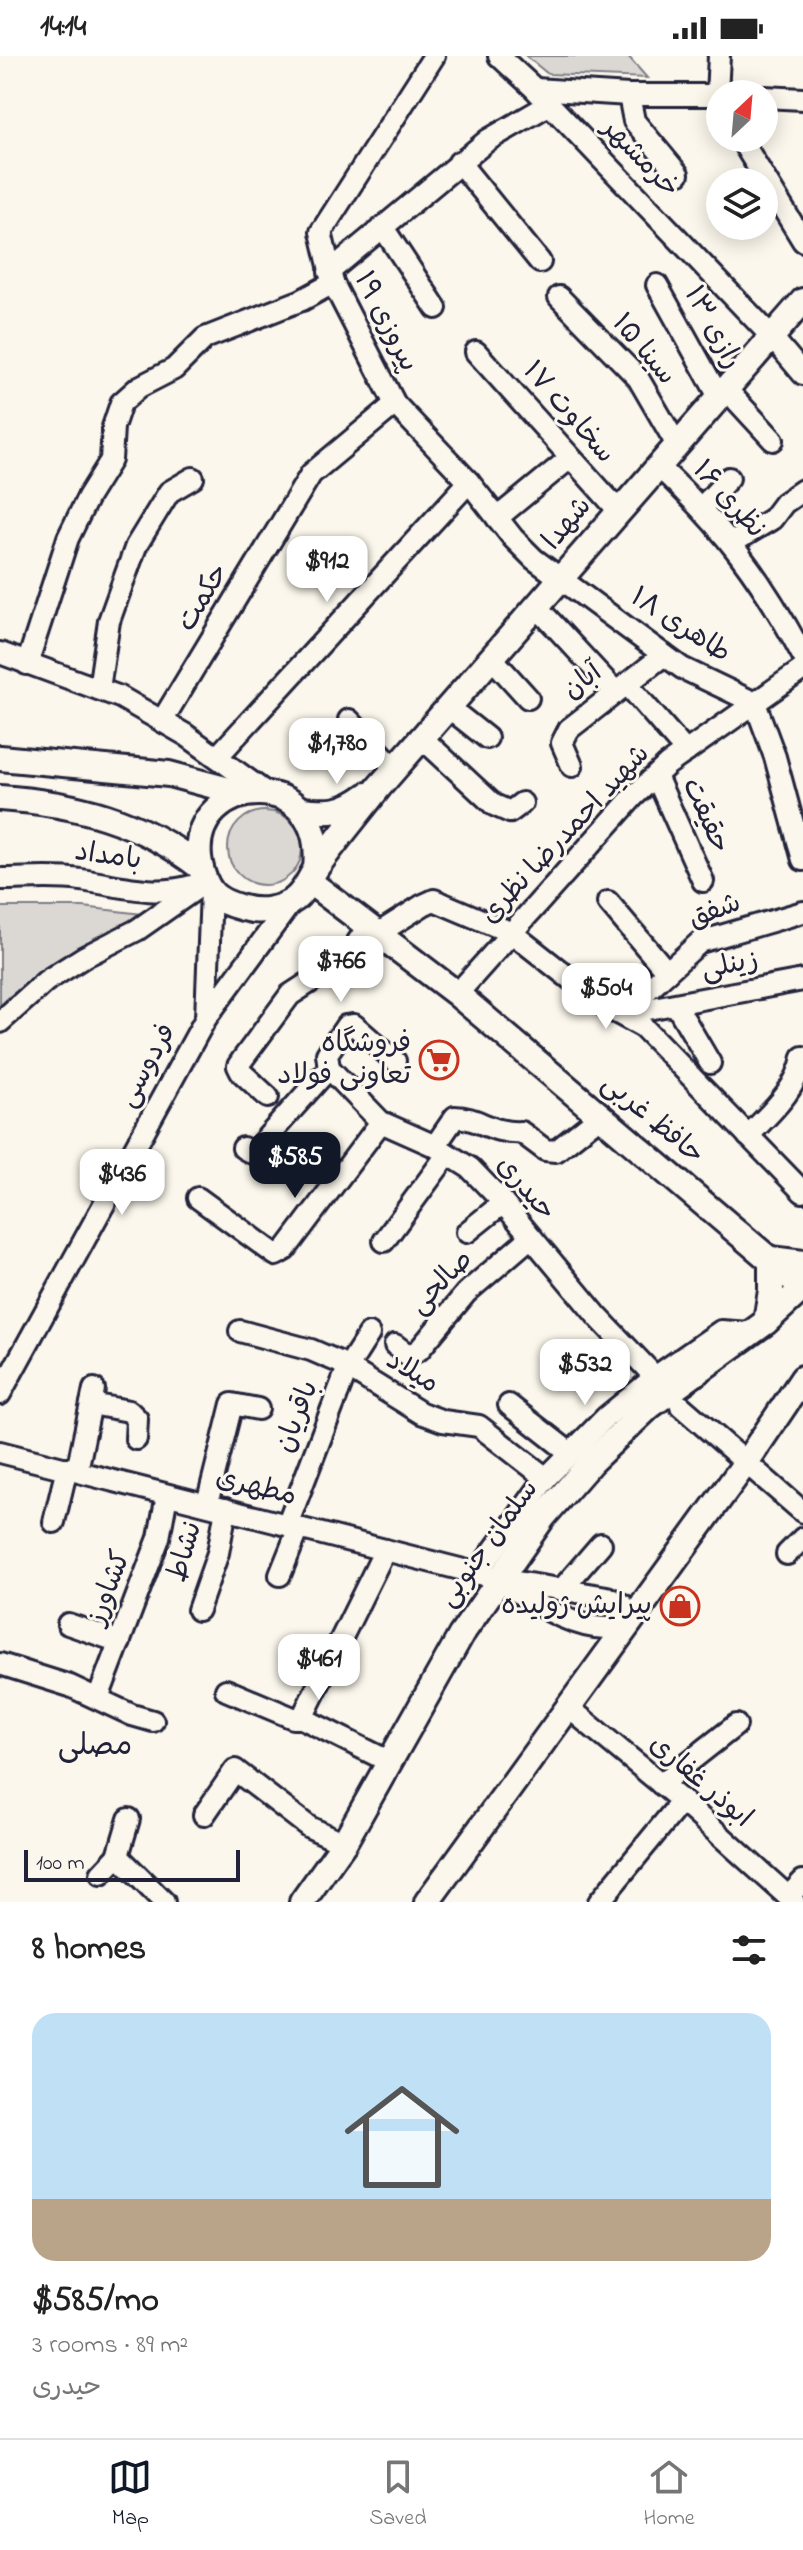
<!DOCTYPE html>
<html lang="en">
<head>
<meta charset="utf-8">
<style>
	:root { --surface:#fff; --page:#f2f2f2; --text:#222; --muted:#767676; --line:#e0e0e0; --accent:#111827 }
	body { margin:0; font-family:"Indie Flower","Playpen Sans Arabic",sans-serif; background:var(--page); color:var(--text); height:100vh; display:flex; flex-direction:column; font-size:30px; white-space:nowrap }
	* { box-sizing:border-box; margin:0 }
	p { font-size:26px; color:var(--muted) }
	.icon { flex:none; width:44px; height:44px; fill:none; stroke:currentColor; stroke-width:2; stroke-linecap:round; stroke-linejoin:round }
	.map { position:relative; height:1846px; overflow:hidden }
	.sheet { display:flex; flex-direction:column; background:var(--surface); flex:1 }
	.sheet>* { flex:none }
	.needle { width:52px; rotate:26deg }
	.tools { position:absolute; left:706px; top:24px; display:grid; gap:16px }
	.tools a { display:grid; place-items:center; width:72px; height:72px; border-radius:50%; background:var(--surface); box-shadow:0 4px 20px #0003; font-size:40px }
	.scale { position:absolute; left:24px; bottom:20px; width:216px; box-sizing:border-box; padding-left:8px; border:4px solid #22223b; border-top:0; font-size:22px; line-height:28px; white-space:nowrap; color:#22223b; -webkit-text-stroke:6px #fbf7ec; paint-order:stroke }
	.price { position:absolute; translate:-50% -68px; padding:0 18px; border-radius:16px; background:#fff; color:#222; font-size:26px; line-height:52px; filter:drop-shadow(0 2px 4px #0008) }
	.price::after { content:''; position:absolute; left:50%; top:48px; width:24px; height:18px; margin-left:-12px; background:inherit; clip-path:polygon(0 0,100% 0,50% 100%) }
	.price.active { background:var(--accent); color:#fff }
	ul { padding:0; list-style:none }
	li { display:grid; align-content:center; gap:16px; height:424px; padding:0 32px }
	li+li { border-top:2px solid var(--line) }
	li span { display:grid; place-items:center; height:248px; border-radius:24px; color:#555 }
	li>.icon { margin-inline-start:auto }
	span .icon { width:144px; height:144px; fill:#fffc; stroke-width:1 }
	li b { font-size:34px }
	h2 { display:flex; justify-content:space-between; align-items:center; height:96px; padding:0 32px; font-size:34px }
	.status { display:flex; justify-content:space-between; align-items:center; height:56px; padding:0 40px; background:var(--surface); direction:ltr }
	.status svg { height:22px; fill:currentColor }
	.menu { display:flex; justify-content:space-around; align-items:center; height:112px; border-top:2px solid var(--line); background:var(--surface); font-size:22px; color:var(--muted) }
	.menu a { display:grid; justify-items:center; gap:4px }
	.menu .active { color:var(--accent) }
	.map>svg:first-child { display:block }
	.green { fill:#dbd8d3; stroke:#7e7d87; stroke-width:2 }
	.lines { fill:none; stroke-linecap:round; stroke-linejoin:round }
	.minor-casing { stroke:#22223b; stroke-width:26 }
	.major-casing { stroke:#22223b; stroke-width:30 }
	.minor { stroke:#fbf7ec; stroke-width:20 }
	.major { stroke:#fbf7ec; stroke-width:24 }
	.labels { text-anchor:middle; dominant-baseline:central; stroke-width:6; stroke-linejoin:round; paint-order:stroke }
	.street-label { font-size:28px; fill:#22223b; stroke:#fbf7ec }
	.poi-label { font-size:28px; fill:#22223b; stroke:#fbf7ec; text-anchor:end }
	.neighbourhood-label { font-size:30px; fill:#22223b; stroke:#fbf7ec }
</style>
</head>
<body>
<div class="status"><b>14:14</b><svg viewBox="0 0 49 12"><path d="M0 12V9h3v3zM5 12V6h3v6zM10 12V3h3v9zM15 12V0h3v12zM26 1h20v11H26zM47 4h2v5h-2z"/></svg></div>
<div class="map">
<svg width="803" height="1846" viewBox="0 0 803 1846">
	<rect width="100%" height="100%" fill="#fbf7ec"/>
	<filter id="ink" filterUnits="userSpaceOnUse"><feTurbulence type="fractalNoise" baseFrequency=".0125" numOctaves="2"/><feDisplacementMap in="SourceGraphic" scale="16" xChannelSelector="R" yChannelSelector="G"/><feConvolveMatrix kernelMatrix="1 2 1 2 8 2 1 2 1" color-interpolation-filters="sRGB"/></filter>
	<g filter="url(#ink)">
		<g class="green">
			<path d="M526 0H628L647 22 548 18Z"/>
			<circle cx="265" cy="792" r="37"/>
			<path d="M0 851H83L142 858 119 874 78 894 10 940 0 950Z"/>
		</g>
		<g class="lines">
			<defs>
				<g id="minor">
					<path d="M434 0 321 176 333 227 395 348 469 426 513 482 534 503 664 599 682 612 755 647 775 701 803 804"/>
					<path d="M499 0 535 33 771 280 803 318"/>
					<path d="M719 0 717 39 720 46"/>
					<path d="M535 33 629 39H720"/>
					<path d="M629 39 634 65 678 118"/>
					<path d="M764 41 803 43"/>
					<path d="M740 82 803 185"/>
					<path d="M459 106 540 206"/>
					<path d="M384 173 436 252"/>
					<path d="M329 216 488 84 550 48"/>
					<path d="M657 229 719 341"/>
					<path d="M559 241 638 322 677 389"/>
					<path d="M476 296 619 455"/>
					<path d="M726 333 773 384"/>
					<path d="M658 410C723 471 761 521 803 600"/>
					<path d="M702 451 729 422"/>
					<path d="M497 462 570 402"/>
					<path d="M732 487 772 463 784 447 803 434"/>
					<path d="M536 550 616 636"/>
					<path d="M0 597 120 641 186 679 265 736"/>
					<path d="M491 601 528 642"/>
					<path d="M27 608 68 482 88 441 111 404 113 371 121 347 139 331 174 313 205 282 302 244 333 227"/>
					<path d="M627 628 686 696"/>
					<path d="M99 633 109 565 136 490 169 436 193 422"/>
					<path d="M448 651 487 682"/>
					<path d="M349 664 395 712"/>
					<path d="M162 665 311 418 395 348"/>
					<path d="M422 682 494 749 510 756 522 747"/>
					<path d="M217 701 469 426"/>
					<path d="M572 710 562 687 569 673 664 599"/>
					<path d="M656 720 703 825"/>
					<path d="M0 823C27 823 54 820 81 824 118 829 154 841 191 830"/>
					<path d="M608 846 667 916"/>
					<path d="M379 877 423 849 434 844 512 877 606 951 643 971 803 1136"/>
					<path d="M457 938 633 741 667 709 803 613"/>
					<path d="M676 949 710 1007"/>
					<path d="M621 958 700 886 803 856"/>
					<path d="M621 958 803 924"/>
					<path d="M206 962 211 835"/>
					<path d="M0 966 46 925 84 901 137 874 207 825"/>
					<path d="M329 1012 381 1066 435 1090 470 1112 498 1141 598 1261 655 1321"/>
					<path d="M329 1012 327 998 346 970 354 969 395 1005"/>
					<path d="M268 1041 241 1016 238 1010 242 1004 290 939 347 902 369 869"/>
					<path d="M748 1080C770 1057 797 1034 803 1001"/>
					<path d="M435 1090 455 1061C479 1061 491 1078 521 1076L545 1094 556 1095 600 1060"/>
					<path d="M243 1092 252 1097 254 1096 329 1012"/>
					<path d="M198 1142 276 1199 285 1194 381 1066"/>
					<path d="M467 1176 503 1147"/>
					<path d="M384 1185 447 1099"/>
					<path d="M240 1275 311 1294 339 1306 421 1357 443 1365 479 1370 546 1422"/>
					<path d="M395 1289 408 1299 419 1294 466 1237 530 1182"/>
					<path d="M0 1338 206 962 292 845"/>
					<path d="M91 1348 129 1355 137 1363 136 1383"/>
					<path d="M509 1349 569 1396"/>
					<path d="M681 1350 803 1456"/>
					<path d="M0 1396 499 1523 607 1541 623 1549 630 1567C590 1586 531 1546 499 1523"/>
					<path d="M77 1415 94 1333"/>
					<path d="M207 1448 232 1348 258 1353"/>
					<path d="M54 1466 67 1412"/>
					<path d="M287 1469 348 1311 369 1278"/>
					<path d="M787 1498 803 1482"/>
					<path d="M477 1517 546 1422 606 1361 655 1321 721 1275 750 1277"/>
					<path d="M280 1519 299 1472"/>
					<path d="M563 1532 601 1488"/>
					<path d="M198 1554 218 1497 226 1453"/>
					<path d="M68 1568 120 1586"/>
					<path d="M0 1608 70 1630 132 1659 153 1665"/>
					<path d="M226 1634 293 1662H302L390 1706"/>
					<path d="M98 1642 159 1482 167 1439"/>
					<path d="M568 1651 682 1745 794 1846"/>
					<path d="M302 1662 385 1494"/>
					<path d="M661 1728 736 1669"/>
					<path d="M204 1759 235 1714 309 1771 344 1787"/>
					<path d="M118 1800 129 1763"/>
					<path d="M101 1818 118 1800 164 1846"/>
					<path d="M788 1841 803 1825"/>
					<path d="M599 1846 682 1745"/>
				</g>
				<g id="major">
					<path d="M0 702 169 718 244 738"/>
					<path d="M0 742C75 747 140 764 200 811"/>
					<path d="M301 754C330 757 343 757 367 739"/>
					<path d="M316 812C327 709 191 719 199 801 200 811 204 826 211 835 218 845 232 849 243 852 260 857 280 854 295 843 307 833 310 820 319 808 338 782 359 757 379 731L803 245"/>
					<path d="M310 826 457 938 803 1232"/>
					<path d="M766 1266 771 1234V1203L803 1207"/>
					<path d="M302 1846 344 1787 461 1579 544 1460 592 1405 650 1350 766 1266 803 1232"/>
					<path d="M427 1846 747 1405 803 1322"/>
				</g>
			</defs>
			<use href="#minor" class="minor-casing"/>
			<use href="#major" class="major-casing"/>
			<use href="#minor" class="minor"/>
			<use href="#major" class="major"/>
		</g>
	</g>
	<defs>
		<symbol id="supermarket-ring" viewBox="-11 -11 22 22"><circle r="9.5" fill="#fbf7ec" stroke="#c8321e" stroke-width="1.5"/><path d="M-6-5.5h2.5l.6 2H6L4.5 2H-2.5L-4.4-4H-6ZM-1.5 3.2a1.3 1.3 0 1 0 .1 0ZM3 3.2a1.3 1.3 0 1 0 .1 0Z" fill="#c8321e"/></symbol>
		<symbol id="shop-ring" viewBox="-11 -11 22 22"><circle r="9.5" fill="#fbf7ec" stroke="#c8321e" stroke-width="1.5"/><path d="M-5-2.5h2.3a2.7 3.5 0 0 1 5.4 0H5L5.5 6h-11ZM-1.5-2.5h3a1.5 2.3 0 0 0-3 0Z" fill="#c8321e"/></symbol>
	</defs>
	<g fill-rule="evenodd">
		<use href="#supermarket-ring" x="417" y="982" width="44" height="44"/>
		<use href="#shop-ring" x="658" y="1528" width="44" height="44"/>
	</g>
	<g class="labels">
		<g class="street-label">
			<text transform="translate(640 103) rotate(46)">خرمشهر</text>
			<text transform="translate(385 266) rotate(63)">پیروزی ۱۹</text>
			<text transform="translate(712 272) rotate(61)">رازی ۱۳</text>
			<text transform="translate(643 294) rotate(50)">سینا ۱۵</text>
			<text transform="translate(568 357) rotate(49)">سخاوت ۱۷</text>
			<text transform="translate(728 444) rotate(48)">نظری ۱۶</text>
			<text transform="translate(568 468) rotate(-50)">شهدا</text>
			<text transform="translate(204 542) rotate(-59)">حکمت</text>
			<text transform="translate(680 570) rotate(33)">طاهری ۱۸</text>
			<text transform="translate(583 626) rotate(-37)">آبان</text>
			<text transform="translate(705 760) rotate(66)">حقیقت</text>
			<text transform="translate(566 779) rotate(-47)">شهید احمدرضا نظری</text>
			<text transform="translate(108 801) rotate(8)">بامداد</text>
			<text transform="translate(715 856) rotate(-21)">شفق</text>
			<text transform="translate(730 910) rotate(-11)">زینلی</text>
			<text transform="translate(148 1010) rotate(-61)">فردوسی</text>
			<text transform="translate(652 1064) rotate(40)">حافظ غربی</text>
			<text transform="translate(525 1133) rotate(50)">حیدری</text>
			<text transform="translate(442 1227) rotate(-46)">صالحی</text>
			<text transform="translate(412 1317) rotate(31)">میلاد</text>
			<text transform="translate(298 1361) rotate(-69)">باقریان</text>
			<text transform="translate(256 1432) rotate(14)">مطهری</text>
			<text transform="translate(489 1488) rotate(-54)">سلمان جنوبی</text>
			<text transform="translate(186 1496) rotate(-74)">نشاط</text>
			<text transform="translate(110 1532) rotate(-69)">کشاورز</text>
			<text transform="translate(700 1726) rotate(41)">ابوذر غفاری</text>
		</g>
		<g class="poi-label">
			<text x="411" y="988">فروشگاه<tspan x="411" dy="32">تعاونی فولاد</tspan></text>
			<text x="652" y="1550">پیرایش ژولیده</text>
		</g>
		<g class="neighbourhood-label">
			<text x="95" y="1691">مصلی</text>
		</g>
	</g>
</svg>
<div class="tools">
<a><svg class="needle" viewBox="-14 -14 28 28"><path d="M0-13l5 13h-10z" fill="#e53935"/><path d="M0 13l5-13h-10z" fill="#767676"/></svg></a>
<a><svg class="icon" aria-label="layers" viewBox="0 0 24 24"><path d="M12 4l9 5-9 5-9-5zM3 14l9 5 9-5"/></svg></a>
</div>
<div class="scale">100 m</div>
<b class="price" style="left:327px;top:548px">$912</b>
<b class="price" style="left:337px;top:730px">$1,780</b>
<b class="price" style="left:341px;top:948px">$766</b>
<b class="price" style="left:606px;top:975px">$504</b>
<b class="price active" style="left:295px;top:1144px">$585</b>
<b class="price" style="left:122px;top:1161px">$436</b>
<b class="price" style="left:585px;top:1351px">$532</b>
<b class="price" style="left:319px;top:1646px">$461</b>
</div>
<section class="sheet">
<h2>8 homes<svg class="icon" aria-label="filters" viewBox="0 0 24 24"><path d="M4 7h16M4 17h16"/><circle cx="9" cy="7" r="2"/><circle cx="15" cy="17" r="2"/></svg></h2>
<ul>
<li><span style="background:linear-gradient(#bfe0f5 75%,#b9a48a 0)"><svg class="icon" aria-label="home" viewBox="0 0 24 24"><path d="M3 11l9-7 9 7M6 9v11h12V9"/></svg></span><div><b>$585/mo</b><p>3 rooms · 89 m²</p><p>حیدری</p></div></li>
</ul>
</section>
<nav class="menu">
<a class="active"><svg class="icon" aria-label="map" viewBox="0 0 24 24"><path d="M3 6l6-2 6 2 6-2v14l-6 2-6-2-6 2zM9 4v14M15 6v14"/></svg>Map</a>
<a><svg class="icon" aria-label="saved" viewBox="0 0 24 24"><path d="M7 4h10v16l-5-4-5 4z"/></svg>Saved</a>
<a><svg class="icon" aria-label="home" viewBox="0 0 24 24"><path d="M3 11l9-7 9 7M6 9v11h12V9"/></svg>Home</a>
</nav>
</body>
</html>
